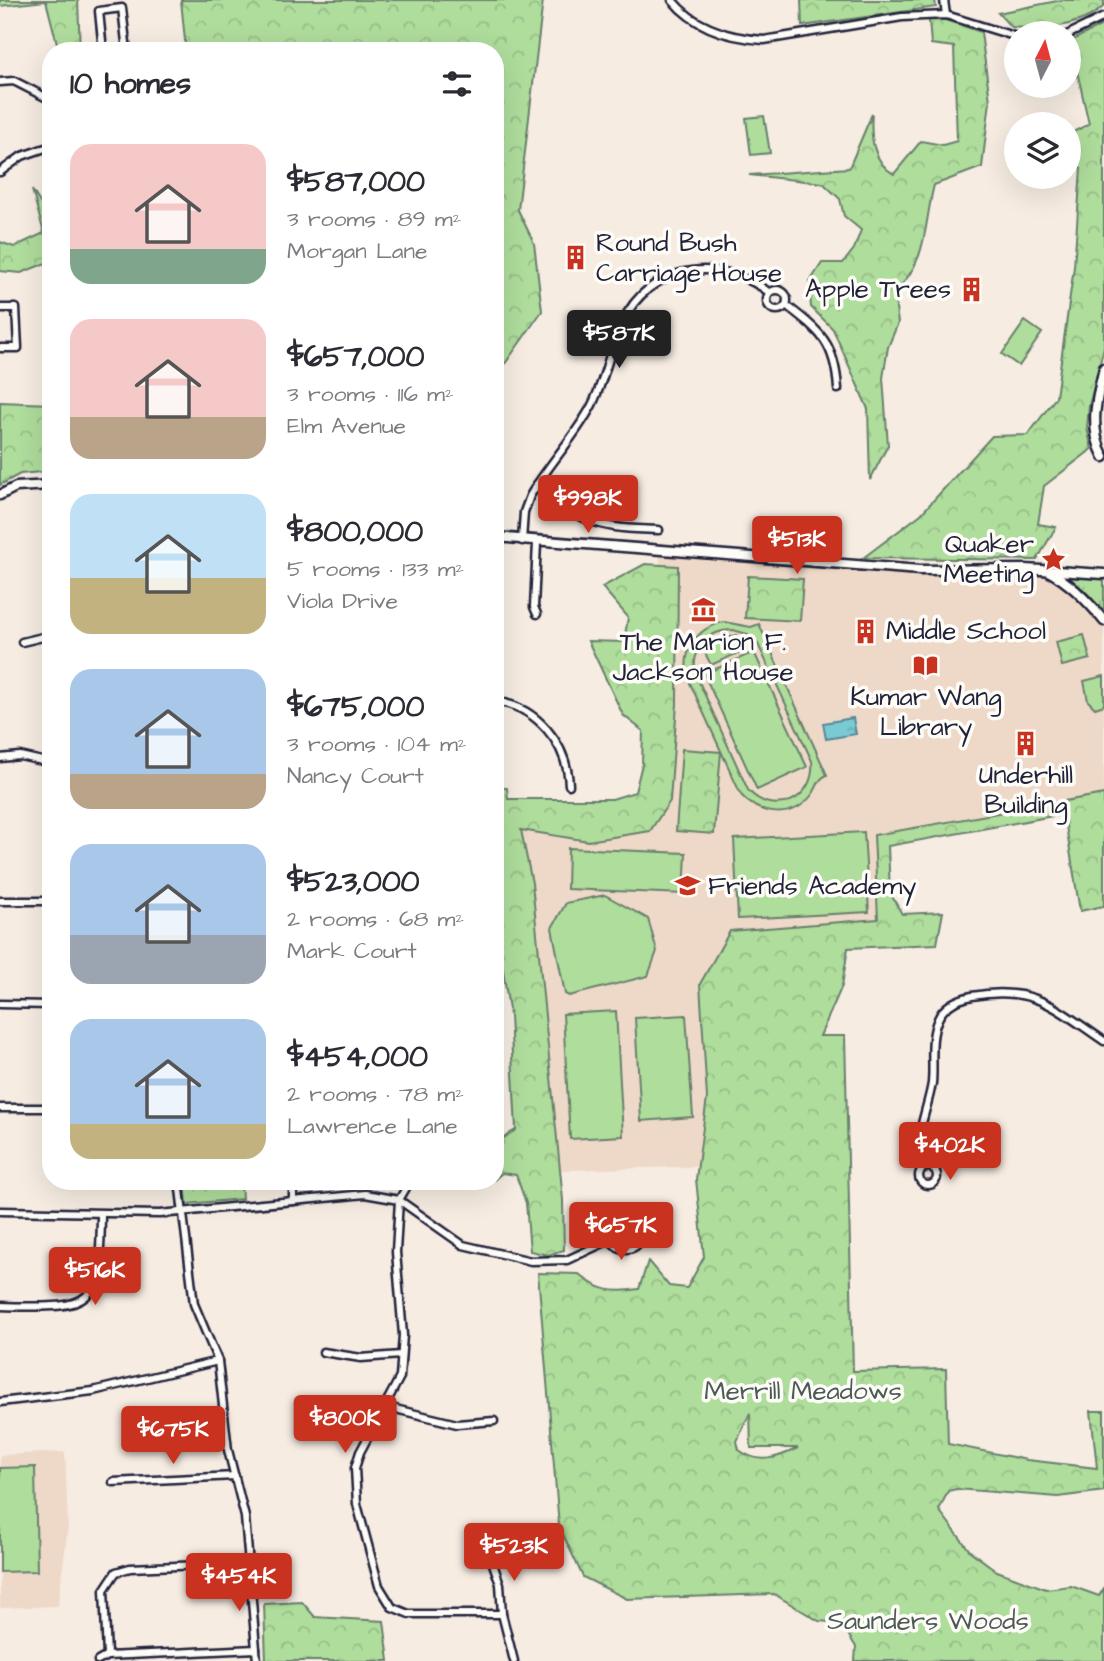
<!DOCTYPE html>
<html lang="en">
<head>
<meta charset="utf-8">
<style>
	:root { --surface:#fff; --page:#f7f7f7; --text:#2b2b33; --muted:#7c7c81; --accent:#c8321e }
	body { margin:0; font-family:"Architects Daughter",sans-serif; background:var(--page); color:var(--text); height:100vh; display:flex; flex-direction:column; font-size:26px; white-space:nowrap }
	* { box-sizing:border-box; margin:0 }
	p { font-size:23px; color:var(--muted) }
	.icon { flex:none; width:38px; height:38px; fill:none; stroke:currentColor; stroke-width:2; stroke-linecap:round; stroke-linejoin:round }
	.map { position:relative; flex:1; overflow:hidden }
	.drawer { position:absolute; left:42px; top:42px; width:462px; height:1148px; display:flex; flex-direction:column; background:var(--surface); border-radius:28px; box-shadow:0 7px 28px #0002 }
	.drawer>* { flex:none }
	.needle { width:46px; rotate:6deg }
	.fabs { position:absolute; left:1004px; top:21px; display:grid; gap:14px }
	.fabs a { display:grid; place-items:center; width:77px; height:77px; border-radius:50%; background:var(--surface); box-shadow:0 7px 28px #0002; font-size:35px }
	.price { position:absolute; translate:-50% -60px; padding:0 16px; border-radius:7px; background:var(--accent); color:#fff; font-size:23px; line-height:46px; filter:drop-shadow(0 2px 4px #0008) }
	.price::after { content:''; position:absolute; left:50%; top:42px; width:21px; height:16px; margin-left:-10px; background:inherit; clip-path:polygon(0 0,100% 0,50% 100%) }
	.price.active { background:#222; color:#fff }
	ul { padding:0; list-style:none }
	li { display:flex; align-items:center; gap:21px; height:175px; padding:0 28px }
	li span { display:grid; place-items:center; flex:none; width:196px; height:140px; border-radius:21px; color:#555 }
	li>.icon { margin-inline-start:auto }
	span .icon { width:84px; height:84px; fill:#fffc; stroke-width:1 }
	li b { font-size:30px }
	h2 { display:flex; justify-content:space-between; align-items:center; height:84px; padding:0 28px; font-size:30px }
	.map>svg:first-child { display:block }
	.built { fill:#eed9c8 }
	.grass { fill:url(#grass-tufts); stroke:#68806c; stroke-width:2 }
	.forest { fill:url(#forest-crowns); stroke:#68806c; stroke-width:2; fill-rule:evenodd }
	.garden { fill:#afdd9c; stroke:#68806c; stroke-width:2; fill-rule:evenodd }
	.water { fill:url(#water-ripples); stroke:#568796; stroke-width:2 }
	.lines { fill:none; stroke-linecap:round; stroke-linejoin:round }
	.minor-casing { stroke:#22223b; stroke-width:11 }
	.tertiary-casing { stroke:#22223b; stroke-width:13 }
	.minor { stroke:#fdfcf7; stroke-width:6 }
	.tertiary { stroke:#fdfcf7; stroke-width:8 }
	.labels { text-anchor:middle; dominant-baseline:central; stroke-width:7; stroke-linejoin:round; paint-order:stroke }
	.poi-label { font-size:26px; fill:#22223b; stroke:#fdfcf7; text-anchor:start }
	.park-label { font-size:26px; fill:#4c5a58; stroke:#fdfcf7 }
</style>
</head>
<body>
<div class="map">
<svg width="1104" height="1661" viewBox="0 0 1104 1661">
	<defs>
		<pattern id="grass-tufts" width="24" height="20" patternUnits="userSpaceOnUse" patternTransform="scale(1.75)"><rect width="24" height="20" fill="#afdd9c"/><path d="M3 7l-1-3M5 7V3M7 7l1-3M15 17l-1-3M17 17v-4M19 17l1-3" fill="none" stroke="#96bd87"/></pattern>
		<pattern id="forest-crowns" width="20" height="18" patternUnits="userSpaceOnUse" patternTransform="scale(1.75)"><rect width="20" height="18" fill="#afdd9c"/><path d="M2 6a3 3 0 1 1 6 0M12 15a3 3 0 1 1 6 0" fill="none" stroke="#96bd87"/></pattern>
		<pattern id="water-ripples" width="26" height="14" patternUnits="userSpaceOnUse" patternTransform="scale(1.75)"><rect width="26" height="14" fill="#79cad3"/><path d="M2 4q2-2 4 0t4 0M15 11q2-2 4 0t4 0" fill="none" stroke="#68adb6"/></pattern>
	</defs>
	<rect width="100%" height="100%" fill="#f6ece2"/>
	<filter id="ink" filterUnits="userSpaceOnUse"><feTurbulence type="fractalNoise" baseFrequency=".0143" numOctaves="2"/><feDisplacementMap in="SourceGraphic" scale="14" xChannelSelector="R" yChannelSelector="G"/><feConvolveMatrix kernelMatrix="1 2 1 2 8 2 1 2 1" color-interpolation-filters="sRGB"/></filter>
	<g filter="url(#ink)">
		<g class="built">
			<path d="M660 555 924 573H1045L1059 580 1079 597 1104 629V794L874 835 879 919 730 932 721 1166 528 1171 495 801 612 803 652 792Z"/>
			<path d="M65 1452 68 1526 58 1606 0 1608V1455Z"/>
		</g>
		<path class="grass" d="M1073 574 1104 577V617L1070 578Z"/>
		<g class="forest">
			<path d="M0 0H78L80 51H59L46 1 0 6Z"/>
			<path d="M181 0H543L518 210 534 243 542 311 495 378V51H186Z"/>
			<path d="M801 0H935L936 7 802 26Z"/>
			<path d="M1062 0H1104V6C1081 28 1041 30 1011 27L998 13Z"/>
			<path d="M929 20H945L981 32 990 101 982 167 934 185C923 228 929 259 894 293L898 323 888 347 883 378 888 445 870 480 868 409 833 329 811 307 809 283 822 263H843L854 249 861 230 844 216 840 199 823 183 749 175 849 168 872 114C870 136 873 163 894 174L921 141 943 145 957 141 954 47 931 44Z"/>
			<path d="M1104 24V347L1089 406 1087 428 1092 449 1044 486 1038 524 1056 527 1037 560 863 558 921 514 992 436 1028 435 1056 397 1074 267 1081 168 1071 159 1069 134 1089 124 1077 71 1069 68V42Z"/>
			<path d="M32 190 51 220V261L21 273 0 271V242L14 247 44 233Z"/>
			<path d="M0 402 51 404V471L20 474 0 485Z"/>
			<path d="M645 564 678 566 677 704 670 801 650 831 588 841 521 830 532 883 563 1200 564 1250 548 1255 530 1251 526 1203 516 1175 502 1173 495 1179C495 1152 490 1144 516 1130L510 1016 495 917V788H507L508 799H612L635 792 642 764 643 731 623 715 588 641 624 642 628 617 602 587Z"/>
			<path d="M748 576 803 579 800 621 745 618Z"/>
			<path d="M1084 635 1090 659 1062 666 1056 642Z"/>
			<path d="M682 749 721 752 714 834 676 831Z"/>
			<path d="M1104 794V906L1080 911 1064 814 888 846 890 893 902 914 943 912 937 944 848 948 842 986 820 1036H845L853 1371 946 1369 948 1444 1027 1460 1097 1468 1091 1411H1104V1491L1058 1497 956 1489 948 1491 939 1510 970 1551 997 1571 1046 1589 1071 1586 1099 1596 1104 1588V1661H855L856 1647 841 1623 819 1621 774 1594 627 1599 583 1577 559 1526 538 1273 579 1274C598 1291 614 1293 639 1289L648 1261 669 1286 687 1288 704 1257 696 1179 707 1098 700 984 730 931 878 919 874 835ZM750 1413 751 1448H798C778 1458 759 1465 739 1450L737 1441Z"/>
			<path d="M185 1181H241L242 1199 187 1204Z"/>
			<path d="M302 1602 315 1617 384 1621 389 1661H266L264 1604Z"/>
		</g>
		<g class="garden">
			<path d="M764 116 770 153 751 155 746 118Z"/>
			<path d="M1025 321 1042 333 1019 366 1002 354Z"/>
			<path d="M724 622 751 627 759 624 827 775C817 779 818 788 811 796 792 820 760 816 741 795L690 683C679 654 695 628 724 622ZM733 630 747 634 758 644 812 761C816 799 774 819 748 790L695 673C692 648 708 630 733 630Z"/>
			<path d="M736 635 743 651 711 665 703 649 721 638 722 640Z"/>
			<path d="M754 652 807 767 757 790 704 674Z"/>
			<path d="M1104 676V705L1095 708 1088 701 1084 681Z"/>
			<path d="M864 832 869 912 738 919 734 839Z"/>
			<path d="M568 848 686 853 684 894 567 889Z"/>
			<path d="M605 895 648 919 657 951 648 976 569 996 565 994 552 928 566 903Z"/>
			<path d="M616 1011 623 1136 570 1139 563 1014Z"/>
			<path d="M686 1015 693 1117 641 1121 635 1018Z"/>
			<path d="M35 1467 37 1571 0 1572V1468Z"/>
		</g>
		<path class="water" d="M853 718 856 734 826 739 823 723Z"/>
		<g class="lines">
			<defs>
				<g id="minor">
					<path d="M672 0C695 28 730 38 764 40L902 17 946 15 1017 37"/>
					<path d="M944 0 946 15"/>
					<path d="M1069 34 1104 17"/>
					<path d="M103 51 99 11 122 8 127 51"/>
					<path d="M0 82 14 81 51 100"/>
					<path d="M0 172 22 156 51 146"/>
					<circle cx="777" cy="300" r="10"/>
					<path d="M786 305C821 332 835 343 838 389"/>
					<path d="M0 308H16L18 348H0"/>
					<path d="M537 484C584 525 598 528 659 530"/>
					<path d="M522 541 524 512 530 496C548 465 574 438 591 407 607 377 610 341 628 312 659 261 726 259 770 293"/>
					<path d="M537 543 534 607 537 614"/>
					<path d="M22 642 51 635"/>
					<path d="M495 701C537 707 567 743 569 785"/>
					<path d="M0 758 20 756 51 763"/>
					<path d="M0 901H51"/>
					<path d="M0 1004 51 1005"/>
					<path d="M0 1108H51"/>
					<circle cx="928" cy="1176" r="9"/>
					<path d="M922 1168C911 1142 928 1110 932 1083 934 1062 929 1039 938 1019 944 1005 958 999 972 996 1035 985 1055 1008 1104 1041"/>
					<path d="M179 1181 194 1304 218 1361 228 1450 245 1517 257 1661"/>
					<path d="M293 1181V1201"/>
					<path d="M410 1181 399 1200 396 1252 403 1335 400 1377 360 1452 355 1468 357 1504 379 1586 392 1607 409 1614H502"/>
					<path d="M0 1211 160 1214 365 1194 399 1200 463 1245 531 1261 567 1260 610 1240"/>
					<circle cx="626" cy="1232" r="17"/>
					<path d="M0 1306C93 1308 100 1311 101 1214"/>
					<path d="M323 1352 361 1358 401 1355"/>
					<path d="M0 1402 93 1391 218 1361"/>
					<path d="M387 1407 457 1424 494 1421"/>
					<path d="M113 1482 235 1476"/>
					<path d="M491 1558 500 1584 502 1614 514 1661"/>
					<path d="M107 1656 104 1590 116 1572 130 1568 248 1563"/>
					<path d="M98 1661 107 1656 256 1649"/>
				</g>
				<g id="tertiary">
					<path d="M1104 368C1097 398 1088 428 1104 457"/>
					<path d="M0 495 16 487 51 485"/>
					<path d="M495 537 920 570 1025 569 1104 574"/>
					<path d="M1048 571C1071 583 1088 601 1104 621"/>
				</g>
			</defs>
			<use href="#minor" class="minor-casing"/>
			<use href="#tertiary" class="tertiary-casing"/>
			<use href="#minor" class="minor"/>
			<use href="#tertiary" class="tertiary"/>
		</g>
	</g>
	<defs>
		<symbol id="building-bare" viewBox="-9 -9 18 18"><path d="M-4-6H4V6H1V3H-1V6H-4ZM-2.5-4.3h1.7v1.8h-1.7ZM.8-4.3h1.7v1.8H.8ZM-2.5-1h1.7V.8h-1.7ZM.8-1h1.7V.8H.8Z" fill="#c8321e" stroke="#fdfcf7" stroke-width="2.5" paint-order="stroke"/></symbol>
		<symbol id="sight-bare" viewBox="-9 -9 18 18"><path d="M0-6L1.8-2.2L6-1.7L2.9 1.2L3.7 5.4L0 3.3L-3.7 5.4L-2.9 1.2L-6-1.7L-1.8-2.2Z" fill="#c8321e" stroke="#fdfcf7" stroke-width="2.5" paint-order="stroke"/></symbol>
		<symbol id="museum-bare" viewBox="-9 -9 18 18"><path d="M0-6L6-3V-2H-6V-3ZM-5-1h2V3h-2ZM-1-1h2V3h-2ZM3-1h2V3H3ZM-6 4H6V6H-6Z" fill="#c8321e" stroke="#fdfcf7" stroke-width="2.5" paint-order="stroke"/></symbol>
		<symbol id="library-bare" viewBox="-9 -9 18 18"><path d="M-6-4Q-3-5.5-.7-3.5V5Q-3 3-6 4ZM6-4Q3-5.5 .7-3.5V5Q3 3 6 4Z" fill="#c8321e" stroke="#fdfcf7" stroke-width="2.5" paint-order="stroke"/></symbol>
		<symbol id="school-bare" viewBox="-9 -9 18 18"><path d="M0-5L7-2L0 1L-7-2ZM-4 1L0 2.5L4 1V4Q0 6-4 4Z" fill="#c8321e" stroke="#fdfcf7" stroke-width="2.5" paint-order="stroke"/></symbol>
	</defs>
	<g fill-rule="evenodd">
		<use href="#building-bare" x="558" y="240" width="35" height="35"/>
		<use href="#building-bare" x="954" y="272" width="35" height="35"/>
		<use href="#sight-bare" x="1036" y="542" width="35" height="35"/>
		<use href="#museum-bare" x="686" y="592" width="35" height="35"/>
		<use href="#building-bare" x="848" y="614" width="35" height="35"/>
		<use href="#library-bare" x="908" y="648" width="35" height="35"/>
		<use href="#building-bare" x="1008" y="726" width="35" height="35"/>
		<use href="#school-bare" x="670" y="868" width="35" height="35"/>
	</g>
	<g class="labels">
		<g class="poi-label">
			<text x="596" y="243">Round Bush<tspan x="596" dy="30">Carriage House</tspan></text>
			<text x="951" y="289" text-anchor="end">Apple Trees</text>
			<text x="1034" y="544" text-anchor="end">Quaker<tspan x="1034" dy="30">Meeting</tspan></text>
			<text x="886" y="631">Middle School</text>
			<text x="703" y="642" text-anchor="middle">The Marion F.<tspan x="703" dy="30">Jackson House</tspan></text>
			<text x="926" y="697" text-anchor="middle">Kumar Wang<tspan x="926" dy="30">Library</tspan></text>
			<text x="1026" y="775" text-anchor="middle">Underhill<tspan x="1026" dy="30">Building</tspan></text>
			<text x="708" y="886">Friends Academy</text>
		</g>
		<g class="park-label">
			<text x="803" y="1391">Merrill Meadows</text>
			<text x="928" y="1621">Saunders Woods</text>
		</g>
	</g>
</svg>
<div class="fabs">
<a><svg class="needle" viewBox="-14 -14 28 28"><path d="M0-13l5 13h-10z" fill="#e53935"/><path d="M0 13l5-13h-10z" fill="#7c7c81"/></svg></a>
<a><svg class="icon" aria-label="layers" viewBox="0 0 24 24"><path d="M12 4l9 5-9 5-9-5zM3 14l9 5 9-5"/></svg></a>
</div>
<b class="price active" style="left:619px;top:370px">$587K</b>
<b class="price" style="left:588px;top:535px">$998K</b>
<b class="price" style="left:797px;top:576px">$513K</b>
<b class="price" style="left:950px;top:1182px">$402K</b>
<b class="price" style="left:621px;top:1262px">$657K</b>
<b class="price" style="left:95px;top:1307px">$516K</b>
<b class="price" style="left:345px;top:1455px">$800K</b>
<b class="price" style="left:173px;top:1466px">$675K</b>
<b class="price" style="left:514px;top:1583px">$523K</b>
<b class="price" style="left:239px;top:1613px">$454K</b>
<section class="drawer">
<h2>10 homes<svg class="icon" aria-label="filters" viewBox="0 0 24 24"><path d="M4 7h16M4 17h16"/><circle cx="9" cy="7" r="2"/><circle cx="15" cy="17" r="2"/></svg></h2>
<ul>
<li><span style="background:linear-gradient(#f6c9c9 75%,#7fa58c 0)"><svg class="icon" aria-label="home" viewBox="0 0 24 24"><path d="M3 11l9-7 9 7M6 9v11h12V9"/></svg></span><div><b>$587,000</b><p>3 rooms · 89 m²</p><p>Morgan Lane</p></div></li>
<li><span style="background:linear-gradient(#f6c9c9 70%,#b9a48a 0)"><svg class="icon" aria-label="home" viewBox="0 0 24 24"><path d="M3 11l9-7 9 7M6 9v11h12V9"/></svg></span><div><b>$657,000</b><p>3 rooms · 116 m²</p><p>Elm Avenue</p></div></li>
<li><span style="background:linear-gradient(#bfe0f5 60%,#c2b280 0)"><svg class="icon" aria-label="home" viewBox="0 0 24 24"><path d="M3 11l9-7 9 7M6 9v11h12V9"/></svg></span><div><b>$800,000</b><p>5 rooms · 133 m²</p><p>Viola Drive</p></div></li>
<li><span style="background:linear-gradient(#a9c7e8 75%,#b9a48a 0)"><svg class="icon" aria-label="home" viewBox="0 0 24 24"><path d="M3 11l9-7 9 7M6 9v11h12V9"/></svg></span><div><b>$675,000</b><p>3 rooms · 104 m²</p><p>Nancy Court</p></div></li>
<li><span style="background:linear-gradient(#a9c7e8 65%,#9aa5b1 0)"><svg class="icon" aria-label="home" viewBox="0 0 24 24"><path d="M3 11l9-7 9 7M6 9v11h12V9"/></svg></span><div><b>$523,000</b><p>2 rooms · 68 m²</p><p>Mark Court</p></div></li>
<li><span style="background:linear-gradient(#a9c7e8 75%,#c2b280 0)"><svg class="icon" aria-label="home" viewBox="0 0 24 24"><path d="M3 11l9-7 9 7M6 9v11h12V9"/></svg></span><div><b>$454,000</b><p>2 rooms · 78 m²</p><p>Lawrence Lane</p></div></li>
</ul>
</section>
</div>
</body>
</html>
